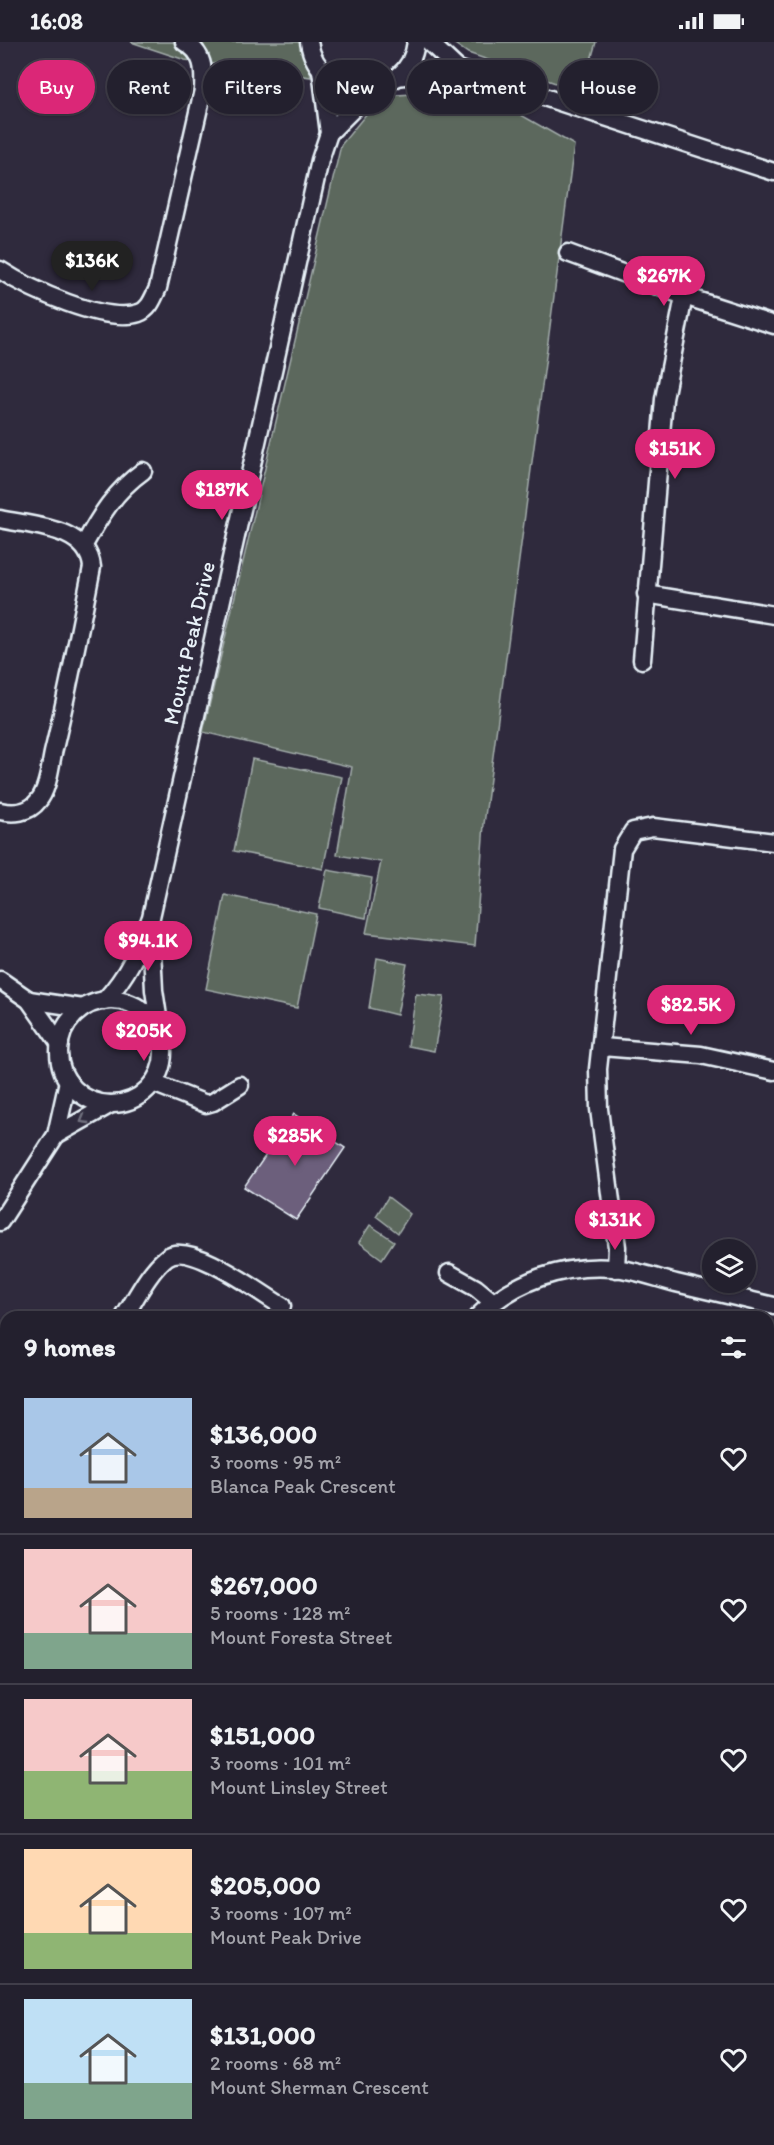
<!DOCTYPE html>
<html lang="en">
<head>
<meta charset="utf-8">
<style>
	:root { --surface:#23202e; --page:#2b2836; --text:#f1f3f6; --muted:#a3a3aa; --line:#403e4a; --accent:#db2777 }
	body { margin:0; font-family:Itim,sans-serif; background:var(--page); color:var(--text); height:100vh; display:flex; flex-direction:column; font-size:22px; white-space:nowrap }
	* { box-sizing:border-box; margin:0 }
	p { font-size:20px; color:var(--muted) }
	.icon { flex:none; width:33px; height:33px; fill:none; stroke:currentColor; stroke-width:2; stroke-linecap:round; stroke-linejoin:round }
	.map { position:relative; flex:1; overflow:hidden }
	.panel { position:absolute; left:0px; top:1269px; width:774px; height:834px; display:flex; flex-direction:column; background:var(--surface); border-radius:18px 18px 0 0; box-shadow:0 2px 4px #0004,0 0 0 2px var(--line) }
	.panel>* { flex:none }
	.guide { position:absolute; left:18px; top:18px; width:738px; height:54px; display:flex; gap:12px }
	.fabs { position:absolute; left:702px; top:1197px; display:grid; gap:12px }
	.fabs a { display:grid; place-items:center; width:54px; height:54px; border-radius:50%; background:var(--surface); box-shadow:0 2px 4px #0004,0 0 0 2px var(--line); font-size:30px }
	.price { position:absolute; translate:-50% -51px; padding:0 14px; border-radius:21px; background:var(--accent); color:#fff; font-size:20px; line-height:39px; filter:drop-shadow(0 2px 3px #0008) }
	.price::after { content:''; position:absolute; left:50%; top:36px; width:18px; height:14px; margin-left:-9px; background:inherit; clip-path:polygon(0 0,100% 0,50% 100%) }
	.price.active { background:#222; color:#fff }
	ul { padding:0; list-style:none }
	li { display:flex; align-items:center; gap:18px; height:150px; padding:0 24px }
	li+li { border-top:2px solid var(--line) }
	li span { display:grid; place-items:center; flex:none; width:168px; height:120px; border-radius:0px; color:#555 }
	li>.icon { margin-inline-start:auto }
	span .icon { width:72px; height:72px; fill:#fffc; stroke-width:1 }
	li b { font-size:26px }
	h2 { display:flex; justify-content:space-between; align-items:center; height:72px; padding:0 24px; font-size:26px }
	.chip { padding:0 21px; border-radius:27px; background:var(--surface); box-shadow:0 2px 4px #0004,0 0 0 2px var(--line); font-size:21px; line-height:54px }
	.chip.active { background:var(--accent); color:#fff }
	.status { display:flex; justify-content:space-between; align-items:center; height:42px; padding:0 30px; background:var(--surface); direction:ltr }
	.status svg { height:16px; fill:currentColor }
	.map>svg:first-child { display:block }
	.green { fill:#5c685d; stroke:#a2acaa; stroke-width:1.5 }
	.building { fill:#6c5f7c; stroke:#e8f1f8; stroke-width:1.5 }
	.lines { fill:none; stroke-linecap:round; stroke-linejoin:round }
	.minor-casing { stroke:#e8f1f8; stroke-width:21 }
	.minor { stroke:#2f2a3d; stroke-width:16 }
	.oneway { stroke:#70707e }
	.labels { text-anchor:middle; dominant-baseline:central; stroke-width:6; stroke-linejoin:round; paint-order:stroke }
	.street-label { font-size:22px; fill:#e8f1f8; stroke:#2f2a3d }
</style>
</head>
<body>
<div class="status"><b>16:08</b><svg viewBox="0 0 49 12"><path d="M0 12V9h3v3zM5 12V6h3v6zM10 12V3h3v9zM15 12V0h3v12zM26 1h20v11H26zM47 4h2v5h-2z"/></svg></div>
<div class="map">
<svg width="774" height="2103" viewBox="0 0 774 2103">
	<rect width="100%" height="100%" fill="#2f2a3d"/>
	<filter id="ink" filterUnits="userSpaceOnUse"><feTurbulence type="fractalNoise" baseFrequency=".0167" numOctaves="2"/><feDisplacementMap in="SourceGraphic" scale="12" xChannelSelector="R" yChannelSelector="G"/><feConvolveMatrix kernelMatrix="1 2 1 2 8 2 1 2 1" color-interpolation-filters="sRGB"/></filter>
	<g filter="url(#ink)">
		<g class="green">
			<path d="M131 0H304L311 35 185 18Z"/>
			<path d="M452 0H596L582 50 468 11Z"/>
			<path d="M477 48 574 103 484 782 475 904 366 891 381 820 337 813 352 725 203 690 341 103 376 60 397 53Z"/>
			<path d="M252 717 342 735 323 827 234 809Z"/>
			<path d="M327 828 372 836 366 876 319 866Z"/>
			<path d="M225 853 316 872 297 966 206 947Z"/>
			<path d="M377 916 407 922 397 973 369 966Z"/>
			<path d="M416 952 444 955 434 1009 408 1004Z"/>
			<path d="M388 1155 410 1172 398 1191 376 1174Z"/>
			<path d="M370 1183 394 1199 382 1217 359 1200Z"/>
			<path d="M0 1705 6 1706V2097H239L238 2103H0Z"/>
		</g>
		<path class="building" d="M294 1072 345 1106 296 1178 244 1145Z"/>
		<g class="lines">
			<defs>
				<g id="minor">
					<path d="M309 0C318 61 409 62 416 0"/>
					<path d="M429 0 458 27"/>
					<path d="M397 35 458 27 774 130"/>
					<path d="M329 91 374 46"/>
					<path d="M568 211 684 254 774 283"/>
					<path d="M0 228C29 247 104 282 139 271 150 267 153 256 158 246L203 48C204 28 204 10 184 0"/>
					<path d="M0 477C32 484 88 485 92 525 80 587 68 649 53 711 50 725 48 748 38 759 29 771 13 772 0 769"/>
					<path d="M84 503C100 474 115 449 143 429"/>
					<path d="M646 552 774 573"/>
					<path d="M642 618 664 357 684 254"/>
					<path d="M151 888 154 948 160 988"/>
					<path d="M0 938 29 958 60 1002"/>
					<path d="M29 958 83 966"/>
					<circle cx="111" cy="1010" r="52"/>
					<path d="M104 959C128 933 139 908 151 875L320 118 329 91 321 28"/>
					<path d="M602 1005 701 1013 774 1029"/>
					<path d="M153 1041 206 1062 213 1060 240 1043"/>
					<path d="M56 1093 111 1062"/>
					<path d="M0 1180 56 1093 68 1039"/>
					<path d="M616 1227 617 1205 599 1067 598 1027 622 807 633 789 653 785 774 800"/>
					<path d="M449 1231 476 1246 493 1260"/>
					<path d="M124 1275C136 1256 149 1229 167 1215 190 1198 260 1251 282 1264"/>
					<path d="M477 1275C514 1239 562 1222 614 1226 635 1228 656 1236 676 1241 709 1249 741 1256 774 1264"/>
					<path d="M0 1464 6 1455"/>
					<path d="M0 1698 6 1699"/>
					<path d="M768 1740 774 1741"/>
					<path d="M350 2097 353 2103"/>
				</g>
			</defs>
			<use href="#minor" class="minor-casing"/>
			<use href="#minor" class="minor"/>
		</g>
		<defs><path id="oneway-chevron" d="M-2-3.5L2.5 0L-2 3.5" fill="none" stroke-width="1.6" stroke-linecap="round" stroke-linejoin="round" transform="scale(1.5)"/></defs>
		<use class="oneway" href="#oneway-chevron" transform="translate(84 1078) rotate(150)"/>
	</g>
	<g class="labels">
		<g class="street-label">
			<text transform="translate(189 601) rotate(-77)">Mount Peak Drive</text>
		</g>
	</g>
</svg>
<div class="fabs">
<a><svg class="icon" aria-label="layers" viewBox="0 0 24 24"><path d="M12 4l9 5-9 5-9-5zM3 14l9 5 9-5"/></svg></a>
</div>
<b class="price active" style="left:92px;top:250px">$136K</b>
<b class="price" style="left:664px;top:265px">$267K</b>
<b class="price" style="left:675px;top:438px">$151K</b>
<b class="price" style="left:222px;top:479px">$187K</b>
<b class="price" style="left:148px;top:930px">$94.1K</b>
<b class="price" style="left:691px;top:994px">$82.5K</b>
<b class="price" style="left:144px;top:1020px">$205K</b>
<b class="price" style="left:295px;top:1125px">$285K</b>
<b class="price" style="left:615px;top:1209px">$131K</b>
<div class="guide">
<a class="chip active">Buy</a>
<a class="chip">Rent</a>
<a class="chip">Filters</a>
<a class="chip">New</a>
<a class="chip">Apartment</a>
<a class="chip">House</a>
</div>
<section class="panel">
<h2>9 homes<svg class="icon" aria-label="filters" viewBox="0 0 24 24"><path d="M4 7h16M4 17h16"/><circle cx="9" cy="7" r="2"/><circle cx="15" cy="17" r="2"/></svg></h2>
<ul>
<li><span style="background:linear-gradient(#a9c7e8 75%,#b9a48a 0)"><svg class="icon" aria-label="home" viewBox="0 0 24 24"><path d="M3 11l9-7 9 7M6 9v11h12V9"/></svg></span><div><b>$136,000</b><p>3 rooms · 95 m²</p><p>Blanca Peak Crescent</p></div><svg class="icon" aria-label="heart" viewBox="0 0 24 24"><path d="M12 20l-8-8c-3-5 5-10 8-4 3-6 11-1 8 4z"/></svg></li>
<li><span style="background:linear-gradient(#f6c9c9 70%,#7fa58c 0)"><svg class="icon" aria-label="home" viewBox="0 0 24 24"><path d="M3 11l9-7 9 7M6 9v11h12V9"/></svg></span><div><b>$267,000</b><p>5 rooms · 128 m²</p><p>Mount Foresta Street</p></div><svg class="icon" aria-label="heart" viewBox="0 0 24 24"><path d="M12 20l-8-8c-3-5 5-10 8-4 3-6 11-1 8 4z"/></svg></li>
<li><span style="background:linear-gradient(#f6c9c9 60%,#8fb573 0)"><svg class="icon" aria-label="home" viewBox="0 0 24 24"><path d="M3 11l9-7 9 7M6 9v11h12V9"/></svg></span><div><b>$151,000</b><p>3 rooms · 101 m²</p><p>Mount Linsley Street</p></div><svg class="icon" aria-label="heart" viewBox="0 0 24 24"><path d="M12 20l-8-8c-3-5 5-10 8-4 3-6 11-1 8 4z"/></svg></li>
<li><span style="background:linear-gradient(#ffd9b3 70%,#8fb573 0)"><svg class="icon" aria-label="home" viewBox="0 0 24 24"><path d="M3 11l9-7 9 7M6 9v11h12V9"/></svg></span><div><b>$205,000</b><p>3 rooms · 107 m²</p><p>Mount Peak Drive</p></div><svg class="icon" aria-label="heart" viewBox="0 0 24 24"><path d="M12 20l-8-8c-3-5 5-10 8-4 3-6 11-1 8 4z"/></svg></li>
<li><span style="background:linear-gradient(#bfe0f5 70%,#7fa58c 0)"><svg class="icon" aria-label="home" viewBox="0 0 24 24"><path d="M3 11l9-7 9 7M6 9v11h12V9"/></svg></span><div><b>$131,000</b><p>2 rooms · 68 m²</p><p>Mount Sherman Crescent</p></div><svg class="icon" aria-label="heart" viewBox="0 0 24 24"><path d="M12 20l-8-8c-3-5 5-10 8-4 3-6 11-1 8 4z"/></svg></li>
</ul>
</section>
</div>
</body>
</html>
